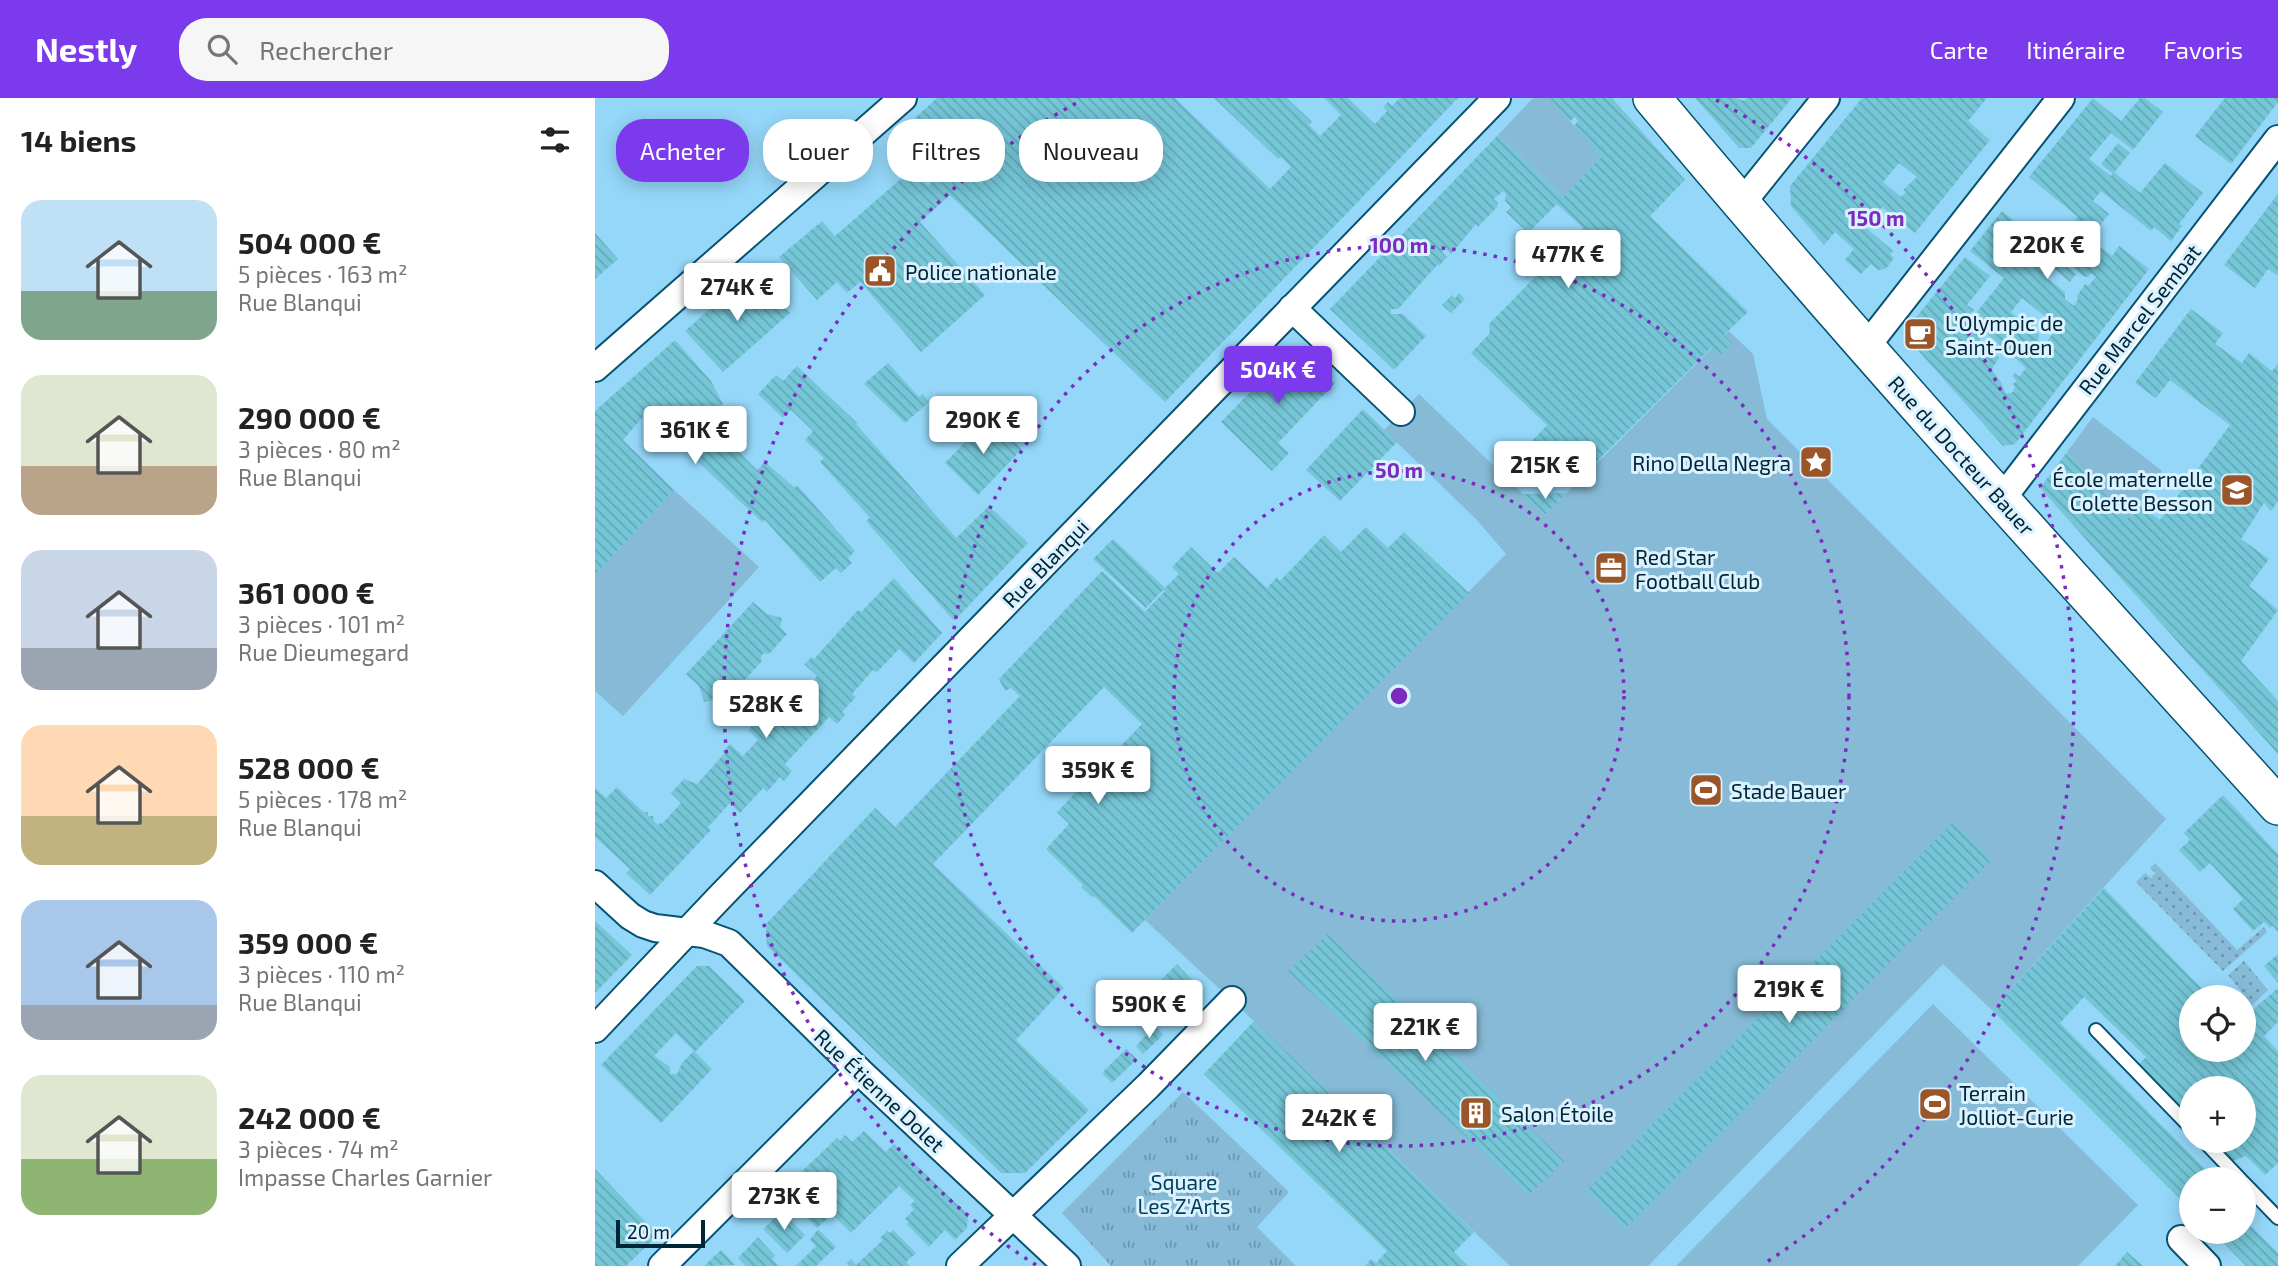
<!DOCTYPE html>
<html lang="fr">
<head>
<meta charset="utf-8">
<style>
	:root { --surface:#fff; --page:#f6f6f6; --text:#222; --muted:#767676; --accent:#7c3aed }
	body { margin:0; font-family:"Exo 2",sans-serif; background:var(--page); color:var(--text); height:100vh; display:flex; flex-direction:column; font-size:26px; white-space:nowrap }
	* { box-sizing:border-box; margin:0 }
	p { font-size:23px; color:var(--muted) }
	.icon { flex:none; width:38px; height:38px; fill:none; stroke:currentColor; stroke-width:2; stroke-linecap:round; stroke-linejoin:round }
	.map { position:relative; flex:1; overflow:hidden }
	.details { display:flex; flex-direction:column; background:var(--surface); width:595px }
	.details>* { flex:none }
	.hud { position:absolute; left:21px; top:21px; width:665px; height:63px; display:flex; gap:14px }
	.controls { position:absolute; left:1584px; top:887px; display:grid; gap:14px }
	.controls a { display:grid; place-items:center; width:77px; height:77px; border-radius:50%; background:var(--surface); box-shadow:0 4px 18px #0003; font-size:35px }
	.scale { position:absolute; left:21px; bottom:18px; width:89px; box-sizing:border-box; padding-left:7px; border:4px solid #002535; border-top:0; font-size:19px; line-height:24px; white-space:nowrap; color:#002535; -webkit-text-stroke:5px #daf1ff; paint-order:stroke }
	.price { position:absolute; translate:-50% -60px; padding:0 16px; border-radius:7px; background:#fff; color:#222; font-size:23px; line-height:46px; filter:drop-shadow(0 2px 4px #0008) }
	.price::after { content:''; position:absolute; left:50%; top:42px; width:21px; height:16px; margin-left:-10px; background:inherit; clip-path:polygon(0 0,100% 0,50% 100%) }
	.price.active { background:var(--accent); color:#fff }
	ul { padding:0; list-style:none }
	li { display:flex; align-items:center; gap:21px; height:175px; padding:0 21px }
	li span { display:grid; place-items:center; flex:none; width:196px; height:140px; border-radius:21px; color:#555 }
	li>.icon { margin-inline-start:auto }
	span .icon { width:84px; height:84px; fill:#fffc; stroke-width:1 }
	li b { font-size:30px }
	h2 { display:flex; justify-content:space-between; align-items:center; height:84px; padding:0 21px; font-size:30px }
	.tag { padding:0 24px; border-radius:28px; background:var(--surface); box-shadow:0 4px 18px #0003; font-size:24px; line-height:63px }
	.tag.active { background:var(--accent); color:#fff }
	header { display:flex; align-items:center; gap:42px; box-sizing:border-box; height:98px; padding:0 35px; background:var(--accent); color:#fff }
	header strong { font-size:33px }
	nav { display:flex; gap:38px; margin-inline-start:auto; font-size:24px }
	.search { width:490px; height:63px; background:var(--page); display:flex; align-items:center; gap:18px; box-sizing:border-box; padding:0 24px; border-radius:28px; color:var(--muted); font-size:26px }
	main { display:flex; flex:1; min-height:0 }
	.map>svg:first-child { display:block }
	.grass { fill:url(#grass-dots) }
	.park { fill:url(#park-tufts) }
	.garden { fill:#86bad6 }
	.building { fill:url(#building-back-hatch); fill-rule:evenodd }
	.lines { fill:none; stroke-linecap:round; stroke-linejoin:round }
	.service-casing { stroke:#065371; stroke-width:16 }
	.minor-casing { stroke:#065371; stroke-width:30 }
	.secondary-casing { stroke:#065371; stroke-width:40 }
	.service { stroke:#fff; stroke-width:12 }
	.minor { stroke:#fff; stroke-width:26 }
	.secondary { stroke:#fff; stroke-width:37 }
	.ring { fill:none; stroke:#7b2cbf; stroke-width:3.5; stroke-dasharray:3.5 7 }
	.labels { text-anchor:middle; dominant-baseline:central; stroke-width:6; stroke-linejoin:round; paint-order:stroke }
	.poi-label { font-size:21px; fill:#002535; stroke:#daf1ff; text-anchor:start }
	.street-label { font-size:21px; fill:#002535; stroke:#daf1ff }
	.park-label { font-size:21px; fill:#013d54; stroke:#daf1ff }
	.centre { fill:#7b2cbf; stroke:#daf1ff; stroke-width:3.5 }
	.ring-label { font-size:21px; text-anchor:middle; font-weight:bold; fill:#7b2cbf; stroke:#daf1ff; stroke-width:6; stroke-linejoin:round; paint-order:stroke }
</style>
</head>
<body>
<header>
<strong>Nestly</strong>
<div class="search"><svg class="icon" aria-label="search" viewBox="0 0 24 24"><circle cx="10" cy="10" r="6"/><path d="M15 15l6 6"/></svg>Rechercher</div>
<nav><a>Carte</a><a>Itinéraire</a><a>Favoris</a></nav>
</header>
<main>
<section class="details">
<h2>14 biens<svg class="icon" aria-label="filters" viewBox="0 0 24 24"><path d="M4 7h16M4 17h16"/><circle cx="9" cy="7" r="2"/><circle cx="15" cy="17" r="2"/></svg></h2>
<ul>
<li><span style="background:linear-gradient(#bfe0f5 65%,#7fa58c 0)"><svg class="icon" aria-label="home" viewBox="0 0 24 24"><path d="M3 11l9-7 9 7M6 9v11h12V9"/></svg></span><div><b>504 000 €</b><p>5 pièces · 163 m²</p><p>Rue Blanqui</p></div></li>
<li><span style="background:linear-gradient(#dfe7d0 65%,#b9a48a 0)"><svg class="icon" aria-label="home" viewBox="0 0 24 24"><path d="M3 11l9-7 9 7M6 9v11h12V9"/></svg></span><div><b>290 000 €</b><p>3 pièces · 80 m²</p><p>Rue Blanqui</p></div></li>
<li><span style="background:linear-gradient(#c9d6e8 70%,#9aa5b1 0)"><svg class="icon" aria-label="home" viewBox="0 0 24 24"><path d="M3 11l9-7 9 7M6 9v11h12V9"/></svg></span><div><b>361 000 €</b><p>3 pièces · 101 m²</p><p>Rue Dieumegard</p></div></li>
<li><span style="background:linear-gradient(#ffd9b3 65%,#c2b280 0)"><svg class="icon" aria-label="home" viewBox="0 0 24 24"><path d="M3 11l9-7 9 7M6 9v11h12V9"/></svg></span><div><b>528 000 €</b><p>5 pièces · 178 m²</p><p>Rue Blanqui</p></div></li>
<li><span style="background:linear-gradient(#a9c7e8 75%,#9aa5b1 0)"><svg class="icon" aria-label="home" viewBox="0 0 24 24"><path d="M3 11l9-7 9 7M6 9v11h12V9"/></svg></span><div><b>359 000 €</b><p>3 pièces · 110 m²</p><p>Rue Blanqui</p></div></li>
<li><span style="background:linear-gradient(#dfe7d0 60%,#8fb573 0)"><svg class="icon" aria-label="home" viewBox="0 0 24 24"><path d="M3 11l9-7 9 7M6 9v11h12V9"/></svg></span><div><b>242 000 €</b><p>3 pièces · 74 m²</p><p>Impasse Charles Garnier</p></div></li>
</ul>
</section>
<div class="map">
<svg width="1683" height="1168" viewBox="0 0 1683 1168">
	<defs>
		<pattern id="grass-dots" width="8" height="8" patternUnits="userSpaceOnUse" patternTransform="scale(1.75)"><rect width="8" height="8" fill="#86bad6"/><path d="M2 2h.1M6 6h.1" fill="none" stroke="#6b97ae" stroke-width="1.8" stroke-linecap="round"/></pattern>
		<pattern id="park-tufts" width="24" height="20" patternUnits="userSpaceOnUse" patternTransform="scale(1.75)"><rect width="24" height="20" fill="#86bad6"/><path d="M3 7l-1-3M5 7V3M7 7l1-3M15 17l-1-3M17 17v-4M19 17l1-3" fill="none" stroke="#6b97ae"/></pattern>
		<pattern id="building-back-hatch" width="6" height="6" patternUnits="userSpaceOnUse" patternTransform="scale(1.75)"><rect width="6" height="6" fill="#75c6d7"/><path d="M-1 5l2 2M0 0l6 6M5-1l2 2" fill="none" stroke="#63aab9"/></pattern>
	</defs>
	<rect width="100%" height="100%" fill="#95d7f9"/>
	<g class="grass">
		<path d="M1560 765 1642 852 1669 829 1672 834 1628 873 1541 784 1550 775 1556 780 1560 775 1555 770Z"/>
		<path d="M1649 863 1673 892 1657 907 1633 877Z"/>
	</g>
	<path class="park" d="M588 994 694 1094 662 1129 701 1168H516L467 1115Z"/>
	<g class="garden">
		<path d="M938 0H955L1006 59 968 99 903 37Z"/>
		<path d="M1134 233 1158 256 1172 321 1571 721 1397 912 1348 866 1053 1168H915L659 923 550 822 911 456 882 422 789 332 824 296 950 417Z"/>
		<path d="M1498 319 1567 373 1532 421 1472 354Z"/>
		<path d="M79 392 164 469 28 618 0 593V477Z"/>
		<path d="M1338 906 1543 1107 1483 1168H1081Z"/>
	</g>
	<g class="building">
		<path d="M342 0H580L675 91 696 69 686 59 683 61 619 0H692L717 24 714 27 725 38 746 17 729 0H753L780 26 792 13 788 9 793 4 797 8 805 0H863L570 304 355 97 325 124 390 197 326 254 265 184 252 195 242 184 222 202 184 159 227 123 240 138 316 72 333 88 339 81 297 41Z"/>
		<path d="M955 0H1017L1090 82 1055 118 1153 214 1129 237 1137 245 1125 258 1117 249 980 385 958 363H925L921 360 952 327 876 255 895 235 894 226 988 130 962 106 933 135 911 114 916 109 910 103 911 96 908 93 899 101 903 105 902 109 883 129 881 126 856 156 850 150 847 154 852 159 844 168 843 166 803 211H796V216H808L831 238 799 272 735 211 903 37 968 99 1006 59 979 28 983 23 980 19 975 23Z"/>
		<path d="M1100 0H1141L1149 3 1152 0H1197L1156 50H1144Z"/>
		<path d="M1267 0H1392L1373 23 1395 42 1320 135 1287 109 1283 114 1279 110 1263 129 1266 132 1269 128 1298 153 1295 156 1299 160 1291 171 1283 172 1276 166 1266 176 1250 162 1259 151 1240 134 1229 147 1196 108 1195 88ZM1304 65 1322 79 1308 92 1311 94 1306 99 1288 84Z"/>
		<path d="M1498 0 1526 23 1545 0H1550L1568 14 1538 52 1516 35 1494 61 1516 78 1519 74 1545 95 1570 65 1608 95 1584 126 1587 128 1576 143 1559 129 1556 133 1506 93 1498 103 1514 116 1502 131 1499 129 1491 138 1517 158 1524 148 1554 171 1420 346 1408 348 1313 241 1314 228 1370 159 1395 178 1372 207 1379 212 1374 217 1380 223 1386 217 1382 214 1409 180 1375 153 1407 113 1455 152 1483 119 1434 79ZM1475 166 1488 178 1493 179 1496 175 1501 179 1493 188 1490 186 1482 198 1483 201 1479 208 1470 201V194L1447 176 1455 167 1475 184 1481 176 1472 169ZM1427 200 1456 223 1465 226 1446 251 1442 248 1444 237 1416 214ZM1390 234 1431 270 1424 279 1420 275 1417 278 1422 283 1418 286 1420 289 1418 294 1411 296 1406 284 1396 272 1404 260 1384 242Z"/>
		<path d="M1630 0H1683V4L1636 66 1600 38Z"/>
		<path d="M1523 45 1535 55 1518 76 1506 66Z"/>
		<path d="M1683 96V178L1673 171 1660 190 1629 167Z"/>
		<path d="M0 135 23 161 0 181Z"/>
		<path d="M154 176 195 215 128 274 90 233Z"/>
		<path d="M864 195 870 201 856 215 847 207 857 197 860 200Z"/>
		<path d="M1596 211 1628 235 1620 246 1647 265 1654 255 1677 273 1683 265V403L1676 413 1669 405 1646 441 1674 461 1654 488 1683 512 1646 563 1683 603V656L1445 390 1472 354 1532 421 1543 406 1565 422 1635 327 1575 282 1561 300 1540 285Z"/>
		<path d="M80 242 116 283 128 306 119 315 148 341 140 350 162 372 170 364 200 390 202 387 260 453 253 460 257 465 246 475 241 470 225 484 170 422 167 424 85 347 92 338 74 320 66 328 52 314 28 342 79 392 0 477V313Z"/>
		<path d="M694 254H708L740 285 683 345 694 355 677 373 626 324Z"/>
		<path d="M293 265 324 299 327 296 334 304 310 325 269 286Z"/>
		<path d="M202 268 262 325 261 326 361 440 394 408 433 445 359 523 271 423 275 420 225 364 229 360 210 342 218 333 196 312 188 320 163 296 181 277 188 283Z"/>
		<path d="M768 311 802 344 745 403 711 372Z"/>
		<path d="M393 320 427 351 383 397 350 365Z"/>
		<path d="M972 395 950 417 928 396Z"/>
		<path d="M771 429 793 450 809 434 874 495 537 835 499 798 498 800 486 789 488 787 451 751 474 726 462 714 547 626 509 589 338 766 469 890 421 942 494 1012 430 1075H406L172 848 171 826 280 710 300 729 425 598 416 590 410 593 404 581 507 473 550 514 570 493 568 492 551 510 498 461 518 441 570 490 584 476 577 469 596 449 623 475 639 459 672 490 682 479 685 483 729 437 746 454Z"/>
		<path d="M299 480 347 535 319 565 304 551 282 574 278 572 257 596 261 599 247 614 250 617 242 626 234 619 190 666 197 673 189 683 185 679 172 694 168 690 145 715 135 705 113 729 116 732 55 797 31 775 35 771 0 739V690L11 700 22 689 48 714H53V718H58L59 723 63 727 66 724 67 726 86 705 76 695 89 681 102 686 130 655 128 654 135 646 148 658 163 642 153 632 172 611 167 607 166 602 168 600 173 601 177 605 197 584 208 594 222 578 209 566 217 559 219 561 263 512 266 514Z"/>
		<path d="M158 504 172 516 187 520 185 529 192 536 174 556 169 555 166 558 167 563 126 608 119 602 109 604 104 588 91 576Z"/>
		<path d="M1628 697 1683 756V834L1678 828 1675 830 1669 824 1658 833 1638 811 1648 801 1615 765 1605 774 1584 752 1595 742 1589 735Z"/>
		<path d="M1358 724 1397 762 1030 1131 991 1093Z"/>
		<path d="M1509 790 1616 900H1596V952H1648V920L1683 890V924L1669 938 1683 953V1065L1670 1077 1651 1058 1635 1064 1614 1043H1648V990H1596V1025L1541 969 1551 959 1489 899 1465 925 1621 1082H1596V1112L1397 912Z"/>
		<path d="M0 823 37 857 0 895Z"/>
		<path d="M733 836 969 1063 934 1097 693 873Z"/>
		<path d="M1683 856V885L1669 868Z"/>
		<path d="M582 866 601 886 577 911 563 897 568 892 562 886Z"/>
		<path d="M102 868H114L150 903 100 954 117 971 66 1025 6 967ZM81 935 99 953 87 965 82 976H75V969L59 958Z"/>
		<path d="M659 923 879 1134 859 1154 873 1168H770L776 1161 781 1165 792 1153 609 976Z"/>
		<path d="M560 928 568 937 548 956 541 948Z"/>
		<path d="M531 951 542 961 517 985 508 976 509 973Z"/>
		<path d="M269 1033 291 1054 299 1046 373 1117 372 1130 360 1142 350 1132 334 1149 312 1126 314 1124 310 1121 319 1111 315 1107 320 1103 304 1088 256 1135 237 1116 222 1130 186 1093 242 1040 245 1043 250 1037 257 1044Z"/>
		<path d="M0 1071 63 1137 31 1168H0Z"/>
		<path d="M187 1113 210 1137 192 1155 168 1131Z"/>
		<path d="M1648 1120 1683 1155V1168H1651L1618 1134H1648Z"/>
		<path d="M223 1131 241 1149 221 1168H201L221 1148 215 1142Z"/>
		<path d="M298 1132 321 1155 311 1164 315 1168H255L252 1165 256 1161 261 1167 288 1142 285 1140 292 1133 295 1135Z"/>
		<path d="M163 1139 180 1158 177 1161 184 1168H151L143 1160Z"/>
		<path d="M126 1152 140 1167 109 1168Z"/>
		<path d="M1532 1154 1548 1168H1520Z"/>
	</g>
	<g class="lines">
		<defs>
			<g id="service">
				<path d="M1501 932 1596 1030"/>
				<path d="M1609 1043 1646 1082"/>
				<path d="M1648 1084 1683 1120"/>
			</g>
			<g id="minor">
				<path d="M1146 106 1231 0"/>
				<path d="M697 210 806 314"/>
				<path d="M1271 249 1466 0"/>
				<path d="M0 270 308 0"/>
				<path d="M1406 402 1683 41"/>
				<path d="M0 786 35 818 48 826 60 830 109 836 134 845 263 972 472 1168"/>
				<path d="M0 931 124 800 902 0"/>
				<path d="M1586 1141 1612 1168"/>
				<path d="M67 1168 263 972"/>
				<path d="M365 1168 553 988 637 902"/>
			</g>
			<path id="secondary" d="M1057 0C1259 242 1472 475 1683 708"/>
		</defs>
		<use href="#service" class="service-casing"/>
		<use href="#minor" class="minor-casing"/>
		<use href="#secondary" class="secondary-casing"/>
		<use href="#service" class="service"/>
		<use href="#minor" class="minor"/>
		<use href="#secondary" class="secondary"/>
	</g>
	<g class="ring">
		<circle cx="804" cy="598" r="225"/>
		<circle cx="804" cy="598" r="450"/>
		<path d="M441 1167A675 675 0 0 1 487 2M1121 2A675 675 0 0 1 1167 1167"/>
	</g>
	<defs>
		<symbol id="civic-square" viewBox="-11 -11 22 22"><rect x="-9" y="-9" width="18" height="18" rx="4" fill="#9a5628" stroke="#daf1ff"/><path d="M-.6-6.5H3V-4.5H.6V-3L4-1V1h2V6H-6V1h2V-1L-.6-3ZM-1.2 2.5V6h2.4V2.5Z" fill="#fff"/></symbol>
		<symbol id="cafe-square" viewBox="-11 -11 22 22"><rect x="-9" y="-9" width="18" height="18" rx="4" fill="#9a5628" stroke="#daf1ff"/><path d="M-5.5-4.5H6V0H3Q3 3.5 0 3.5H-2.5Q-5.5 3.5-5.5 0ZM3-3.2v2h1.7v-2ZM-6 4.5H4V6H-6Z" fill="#fff"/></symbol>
		<symbol id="sight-square" viewBox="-11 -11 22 22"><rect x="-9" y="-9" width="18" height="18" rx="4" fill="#9a5628" stroke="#daf1ff"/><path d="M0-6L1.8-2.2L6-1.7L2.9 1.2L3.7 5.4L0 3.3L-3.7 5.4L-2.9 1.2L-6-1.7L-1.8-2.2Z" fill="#fff"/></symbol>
		<symbol id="school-square" viewBox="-11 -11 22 22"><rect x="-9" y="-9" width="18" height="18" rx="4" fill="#9a5628" stroke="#daf1ff"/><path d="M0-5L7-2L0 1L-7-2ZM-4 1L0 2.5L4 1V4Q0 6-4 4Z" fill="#fff"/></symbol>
		<symbol id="office-square" viewBox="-11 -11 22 22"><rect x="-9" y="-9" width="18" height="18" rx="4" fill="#9a5628" stroke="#daf1ff"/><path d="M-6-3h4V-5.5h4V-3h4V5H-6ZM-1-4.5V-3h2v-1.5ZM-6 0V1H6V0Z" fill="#fff"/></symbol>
		<symbol id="stadium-square" viewBox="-11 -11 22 22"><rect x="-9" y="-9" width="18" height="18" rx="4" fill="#9a5628" stroke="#daf1ff"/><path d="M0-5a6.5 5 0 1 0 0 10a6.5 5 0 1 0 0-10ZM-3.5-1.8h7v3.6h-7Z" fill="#fff"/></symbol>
		<symbol id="building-square" viewBox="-11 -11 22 22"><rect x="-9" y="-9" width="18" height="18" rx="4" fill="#9a5628" stroke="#daf1ff"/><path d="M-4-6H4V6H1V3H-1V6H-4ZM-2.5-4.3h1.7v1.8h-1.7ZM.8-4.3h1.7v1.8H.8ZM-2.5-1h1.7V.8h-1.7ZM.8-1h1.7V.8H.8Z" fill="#fff"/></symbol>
	</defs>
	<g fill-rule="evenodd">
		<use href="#civic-square" x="266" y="154" width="38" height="38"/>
		<use href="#cafe-square" x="1306" y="217" width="38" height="38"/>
		<use href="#sight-square" x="1202" y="345" width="38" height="38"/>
		<use href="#school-square" x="1623" y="373" width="38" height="38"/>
		<use href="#office-square" x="997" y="451" width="38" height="38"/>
		<use href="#stadium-square" x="1092" y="673" width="38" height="38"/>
		<use href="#stadium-square" x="1321" y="987" width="38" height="38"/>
		<use href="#building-square" x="862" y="996" width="38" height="38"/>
	</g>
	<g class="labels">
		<g class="poi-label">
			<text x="310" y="173">Police nationale</text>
			<text x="1350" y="224">L'Olympic de<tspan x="1350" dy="24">Saint-Ouen</tspan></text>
			<text x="1196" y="364" text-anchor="end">Rino Della Negra</text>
			<text x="1618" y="380" text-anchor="end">École maternelle<tspan x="1618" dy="24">Colette Besson</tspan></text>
			<text x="1040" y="458">Red Star<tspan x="1040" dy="24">Football Club</tspan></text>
			<text x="1136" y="692">Stade Bauer</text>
			<text x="1364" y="994">Terrain<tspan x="1364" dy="24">Jolliot-Curie</tspan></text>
			<text x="906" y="1015">Salon Étoile</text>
		</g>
		<g class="street-label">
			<text transform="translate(1544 221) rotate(-52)">Rue Marcel Sembat</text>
			<text transform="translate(1367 357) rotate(48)">Rue du Docteur Bauer</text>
			<text transform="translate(450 465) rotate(-46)">Rue Blanqui</text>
			<text transform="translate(285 992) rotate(43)">Rue Étienne Dolet</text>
		</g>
		<g class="park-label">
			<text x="589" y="1083">Square<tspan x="589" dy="24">Les Z'Arts</tspan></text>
		</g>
	</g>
	<circle cx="804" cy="598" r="10" class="centre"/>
	<g class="ring-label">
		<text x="1281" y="128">150 m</text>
		<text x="804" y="155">100 m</text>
		<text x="804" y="380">50 m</text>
	</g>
</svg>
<div class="controls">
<a><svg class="icon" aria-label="locate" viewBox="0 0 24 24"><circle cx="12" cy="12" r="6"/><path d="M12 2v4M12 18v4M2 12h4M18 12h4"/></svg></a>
<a>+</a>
<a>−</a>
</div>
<div class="scale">20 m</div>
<b class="price" style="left:1452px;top:183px">220K €</b>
<b class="price" style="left:973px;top:192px">477K €</b>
<b class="price" style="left:142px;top:225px">274K €</b>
<b class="price active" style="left:683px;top:308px">504K €</b>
<b class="price" style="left:388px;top:358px">290K €</b>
<b class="price" style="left:100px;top:368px">361K €</b>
<b class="price" style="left:950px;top:403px">215K €</b>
<b class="price" style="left:171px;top:642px">528K €</b>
<b class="price" style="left:503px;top:708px">359K €</b>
<b class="price" style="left:1194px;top:927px">219K €</b>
<b class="price" style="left:554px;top:942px">590K €</b>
<b class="price" style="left:830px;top:965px">221K €</b>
<b class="price" style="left:744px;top:1056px">242K €</b>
<b class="price" style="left:189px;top:1134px">273K €</b>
<div class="hud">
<a class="tag active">Acheter</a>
<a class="tag">Louer</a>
<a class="tag">Filtres</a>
<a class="tag">Nouveau</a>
</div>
</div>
</main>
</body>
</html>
